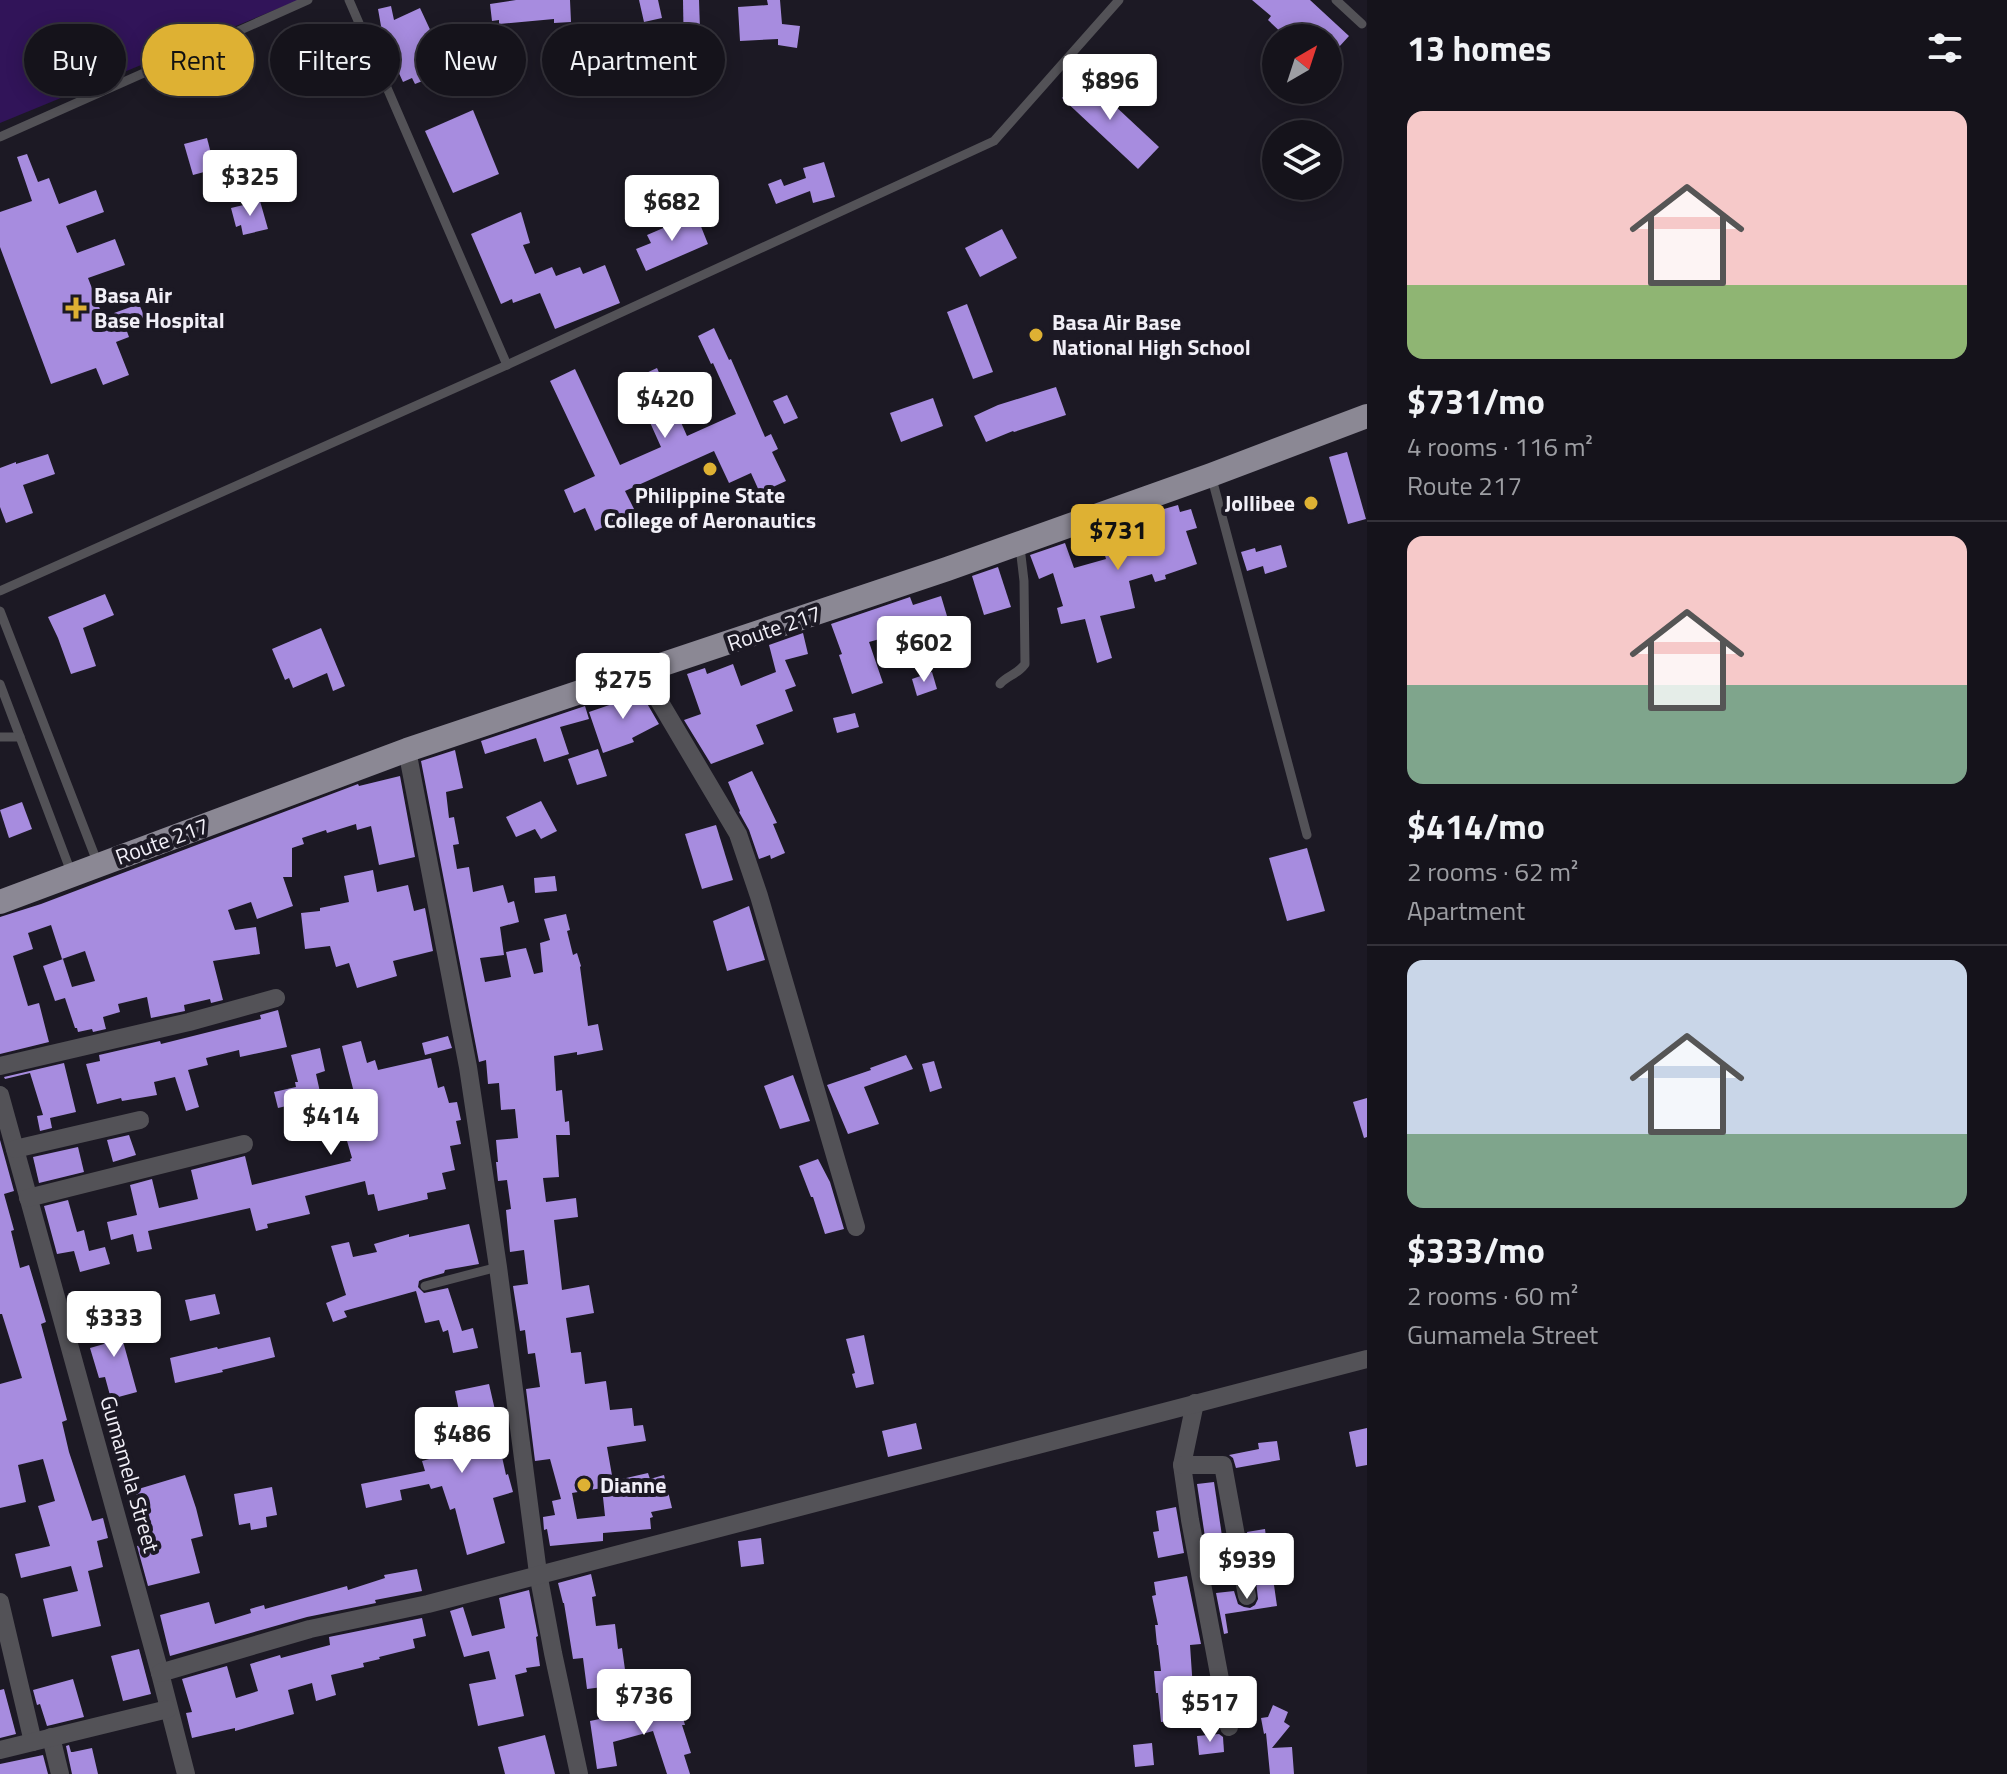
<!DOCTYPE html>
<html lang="en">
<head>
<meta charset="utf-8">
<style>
	:root { --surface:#15131b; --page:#1e1c24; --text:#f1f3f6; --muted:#9d9ea3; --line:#34323a; --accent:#deb133 }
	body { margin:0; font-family:"Titillium Web",sans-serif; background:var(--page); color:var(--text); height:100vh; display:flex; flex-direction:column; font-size:30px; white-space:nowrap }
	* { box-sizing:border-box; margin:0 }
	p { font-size:26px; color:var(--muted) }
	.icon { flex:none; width:44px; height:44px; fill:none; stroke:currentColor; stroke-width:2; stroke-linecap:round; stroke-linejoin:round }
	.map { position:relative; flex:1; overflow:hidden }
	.panel { display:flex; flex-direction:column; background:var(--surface); width:640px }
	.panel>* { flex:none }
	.hud { position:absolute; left:24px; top:24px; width:760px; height:72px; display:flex; gap:16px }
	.needle { width:52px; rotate:39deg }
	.controls { position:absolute; left:1262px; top:24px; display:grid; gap:16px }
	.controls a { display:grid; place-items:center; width:80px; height:80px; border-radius:50%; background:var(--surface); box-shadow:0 4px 20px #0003,0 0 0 2px var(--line); font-size:40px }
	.price { position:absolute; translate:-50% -68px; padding:0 18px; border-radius:8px; background:#fff; color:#222; font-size:26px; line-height:52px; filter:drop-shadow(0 2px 4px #0008) }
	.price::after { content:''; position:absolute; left:50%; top:48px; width:24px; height:18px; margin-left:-12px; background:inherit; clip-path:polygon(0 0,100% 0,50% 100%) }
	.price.on { background:var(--accent); color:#111 }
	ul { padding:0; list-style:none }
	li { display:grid; align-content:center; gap:16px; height:424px; padding:0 40px }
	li+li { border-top:2px solid var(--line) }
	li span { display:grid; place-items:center; height:248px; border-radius:16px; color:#555 }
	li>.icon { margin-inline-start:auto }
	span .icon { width:144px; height:144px; fill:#fffc; stroke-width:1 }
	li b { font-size:34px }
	h2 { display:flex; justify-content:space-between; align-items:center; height:96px; padding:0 40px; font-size:34px }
	.tag { padding:0 28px; border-radius:36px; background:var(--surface); box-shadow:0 4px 20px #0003,0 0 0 2px var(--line); font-size:28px; line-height:72px }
	.tag.on { background:var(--accent); color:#111 }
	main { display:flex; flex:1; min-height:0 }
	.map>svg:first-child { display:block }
	.green { fill:#311459 }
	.building { fill:#a78cdf; fill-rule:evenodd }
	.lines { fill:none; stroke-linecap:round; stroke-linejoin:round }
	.lane { stroke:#535257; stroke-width:9 }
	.street { stroke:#535257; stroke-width:18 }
	.primary { stroke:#8b8894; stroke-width:24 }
	.poi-dot { fill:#deb133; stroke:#1c1924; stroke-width:3 }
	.labels { text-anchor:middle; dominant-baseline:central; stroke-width:8; stroke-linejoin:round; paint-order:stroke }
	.poi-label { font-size:22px; font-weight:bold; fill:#f1eff7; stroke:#1c1924; text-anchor:start }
	.street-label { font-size:22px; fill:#f1eff7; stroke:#1c1924 }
</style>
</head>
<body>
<main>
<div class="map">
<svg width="1367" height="1774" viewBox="0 0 1367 1774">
	<rect width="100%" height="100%" fill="#1c1924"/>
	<path class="green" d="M0 0H299L0 123Z"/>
	<g class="building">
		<path d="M516 0H570L571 22 554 23V19L499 24V20L492 21 490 4Z"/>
		<path d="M639 0H658L662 18 644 22Z"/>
		<path d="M683 0H699L701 60 684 59Z"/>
		<path d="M767 0H780L782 24 800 26 797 48 778 45V39L740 41 738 7 768 5Z"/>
		<path d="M1252 0H1310L1349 36 1328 59V38H1287L1268 20 1271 16Z"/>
		<path d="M391 6 394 20 420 8 447 66 438 70 440 74 415 84 412 78 403 82 378 27 381 26 378 9Z"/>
		<path d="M1083 76 1159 147 1138 169 1062 98Z"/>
		<path d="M473 110 499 174 453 193 425 131Z"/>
		<path d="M207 138 215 169 193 175 184 144Z"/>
		<path d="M27 154 38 182 49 178 59 204 96 190 104 212 66 226 77 253 115 239 125 265 88 278 103 317 139 304 145 318 125 326 129 337 116 342 129 375 103 385 96 368 51 384 0 247V212L32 201 17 157Z"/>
		<path d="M824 162 835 197 813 203 810 191 776 204 768 184 781 179 784 186 806 178 803 168Z"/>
		<path d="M260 201 268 229 243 235 241 225 236 227 231 208Z"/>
		<path d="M521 212 530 243 523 245 535 274 552 267 556 276 580 267 583 274 605 265 620 303 555 329 540 293 513 303 512 299 501 304 471 234Z"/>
		<path d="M696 214 708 244 646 271 636 249 651 243 647 235Z"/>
		<path d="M1002 229 1017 258 980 277 965 248Z"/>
		<path d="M967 304 993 372 973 379 947 312Z"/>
		<path d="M714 328 729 360 731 359 765 437 771 434 778 449 772 452 786 481 760 493 751 473 729 483 714 451 625 491 635 511 595 531 585 508 574 513 564 490 595 476 550 381 575 369 620 465 661 447 631 380 657 368 687 436 736 414 713 363 711 364 698 336Z"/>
		<path d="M1056 387 1066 415 1014 432 1013 431 986 442 974 416 998 405Z"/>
		<path d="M787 395 798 418 784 424 773 401Z"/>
		<path d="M933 398 943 426 901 442 890 413Z"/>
		<path d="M1347 452 1366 519 1348 524 1329 457Z"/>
		<path d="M48 454 55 474 23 485 33 513 6 523 0 507V468L16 462V464Z"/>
		<path d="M1178 505 1180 512 1191 509 1197 528 1186 531 1197 564 1165 575 1166 579 1155 582 1152 574 1129 581 1135 608 1100 616 1112 658 1097 663 1085 619 1061 624 1057 608 1063 606 1053 573 1039 579 1030 555 1065 543 1074 568 1106 559 1104 552 1144 540 1140 527 1146 526 1143 515Z"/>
		<path d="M1281 545 1287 567 1265 574 1263 566 1247 571 1241 552 1255 548 1256 552Z"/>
		<path d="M998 567 1011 607 984 615 972 576Z"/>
		<path d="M105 594 114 615 83 628 96 666 71 674 58 638 48 617Z"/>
		<path d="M941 596 950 626 919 635 923 646 901 654 894 635 869 642 883 683 852 694 839 655 842 654 831 624 910 597 913 605Z"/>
		<path d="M321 628 345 686 333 691 327 673 293 688 289 678 285 680 272 649Z"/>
		<path d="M803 633 808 654 785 660 796 686 785 690 793 711 756 725 764 744 711 764 684 720 701 714 687 674 705 668 707 674 733 664 741 686 776 672 769 645Z"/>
		<path d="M932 672 937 689 917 696 912 679Z"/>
		<path d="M638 688 659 724 632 738 634 742 603 753 589 712 621 701 619 695Z"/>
		<path d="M585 706 589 719 560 727 569 754 544 762 536 738 485 754 481 741Z"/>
		<path d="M855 713 859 727 837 733 833 718Z"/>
		<path d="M598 749 607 776 577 785 568 759Z"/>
		<path d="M455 750 463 788 446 792 449 818 454 817 459 844 453 845 457 869 469 867 473 892 503 885 508 903 514 901 519 922 500 927 504 955 480 958 485 982 511 977 506 952 526 948 534 974 543 972 540 943 550 940 544 919 566 914 570 930 567 931 573 955 577 953 581 966 580 967 588 1026 598 1024 603 1050 577 1055V1052L554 1056 556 1091 562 1090 565 1122 569 1121 570 1135H556L559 1177 543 1178 546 1202 576 1198 578 1217 554 1220 562 1290 589 1285 594 1313 566 1318 571 1353 581 1352 585 1384 606 1381 610 1410 632 1408 634 1426 643 1425 646 1441 607 1447 613 1481 648 1473 650 1479 664 1475 672 1508 651 1512 653 1517 650 1518 651 1529 603 1533V1541L550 1546 547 1529 544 1530 543 1517 555 1515 552 1501 561 1499 550 1459 535 1461 526 1389 540 1387 535 1353 528 1354 525 1330 520 1331 513 1286 528 1284 524 1250 510 1252 506 1210 511 1209 507 1180 498 1181 496 1162H498L496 1140 518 1138 515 1109 501 1110 499 1083 488 1084 486 1060 479 1062 421 761ZM602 1488 605 1516 577 1519 572 1493Z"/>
		<path d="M752 771 777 823 773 824 785 853 771 859 770 855 759 859 749 830 739 812 740 811 728 782Z"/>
		<path d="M400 776 415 857 379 865 371 826 357 830 356 824 327 833 326 830 302 838 304 844 292 848V877H283L293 906 257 919 251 902 228 910 235 930 256 927 260 954 213 961 223 1000 211 1003 210 999 184 1005 185 1011 151 1018 147 997 118 1004 120 1012 103 1017 106 1029 93 1032 92 1029 78 1032 77 1028H75L65 998 55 1001 43 966 63 959 72 987 95 981 85 951 62 959 51 925 28 933 33 949 13 956 28 1006 39 1003 49 1042 0 1054V917L41 904 358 784 359 786Z"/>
		<path d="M541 801 557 831 541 839 535 829 516 837 506 817Z"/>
		<path d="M22 802 32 829 9 838 0 810Z"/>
		<path d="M716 825 733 880 702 889 685 834Z"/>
		<path d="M1307 848 1325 911 1287 921 1269 858Z"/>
		<path d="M373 870 377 892 408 885 414 911 425 908 433 951 393 961 397 976 357 988 349 963 336 967 330 946 305 949 301 913 320 911V908L349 902 344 876Z"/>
		<path d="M555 876 557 891 535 893 534 878Z"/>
		<path d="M749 906 765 960 727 971 713 921Z"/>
		<path d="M278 1010 287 1047 240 1057 239 1050 206 1058 208 1065 188 1070 199 1107 186 1111 175 1077 154 1082 157 1095 122 1101 121 1098 97 1104 86 1064 100 1061 99 1055 160 1041 161 1044 261 1019 260 1015Z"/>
		<path d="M448 1036 452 1048 425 1055 422 1043Z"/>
		<path d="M361 1041 367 1063 375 1060 378 1070 431 1058 438 1088 444 1086 449 1103 457 1102 461 1120 456 1121 461 1144 450 1146 455 1170 442 1173 446 1189 427 1193 428 1199 378 1211 374 1194 368 1195 365 1181 305 1196 310 1214 267 1224 268 1228 256 1231 250 1208 148 1231 152 1249 137 1252 133 1234 111 1240 107 1222 137 1215 130 1185 152 1179 159 1208 198 1199 191 1170 245 1156 252 1185 351 1161 350 1159 352 1158 340 1117 359 1112 342 1046Z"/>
		<path d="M320 1048 325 1071 316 1074 322 1101 332 1099 337 1117 308 1123 303 1102 278 1108 274 1092 296 1087 295 1082H298L291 1055Z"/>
		<path d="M906 1055 913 1069 864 1087 879 1124 848 1134 827 1085 871 1070 870 1068Z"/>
		<path d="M934 1061 942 1088 930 1092 922 1064Z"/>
		<path d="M64 1063 76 1112 50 1118 52 1128 40 1131 37 1116 43 1115 30 1073 5 1079 4 1077Z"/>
		<path d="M793 1075 810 1121 780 1129 764 1086Z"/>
		<path d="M1367 1098V1137L1364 1138 1353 1102Z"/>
		<path d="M129 1135 136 1155 113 1162 107 1140Z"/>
		<path d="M0 1140 14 1191 4 1194 14 1230 11 1231 20 1268 29 1265 46 1322 41 1324 67 1420 62 1422 69 1452 92 1521 103 1518 108 1538 97 1541 103 1567 88 1571 101 1626 52 1637 43 1599 78 1591 71 1566 21 1578 15 1554 50 1546 38 1506 55 1501 43 1459 18 1465 26 1502 0 1508V1384L22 1378 2 1314H0Z"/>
		<path d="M78 1147 84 1172 39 1183 33 1157Z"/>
		<path d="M818 1159 830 1182 844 1229 825 1234 813 1197H811L799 1166Z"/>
		<path d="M68 1200 77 1232 84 1230 89 1251 105 1247 110 1264 80 1272 74 1251 57 1254 44 1206Z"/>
		<path d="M469 1224 479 1264 445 1270 444 1273 423 1279 419 1281 418 1287 424 1293 448 1288 462 1331 473 1328 478 1348 453 1353 448 1330 443 1332 439 1320 425 1323 416 1291 344 1311 347 1317 333 1322 326 1303 346 1295 331 1246 349 1242 353 1257 377 1252 374 1244 409 1234V1237Z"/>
		<path d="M215 1294 220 1314 190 1321 185 1300Z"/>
		<path d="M121 1316 126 1333 121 1334 137 1392 111 1399 105 1377 99 1378 90 1348 104 1344 97 1322Z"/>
		<path d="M864 1335 874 1384 856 1388 852 1374 855 1373 846 1339Z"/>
		<path d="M270 1337 275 1357 222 1370 223 1372 175 1383 170 1358 217 1347 218 1349Z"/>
		<path d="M489 1384 495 1410 486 1412 494 1444 499 1443 506 1475 508 1474 513 1492 493 1498 505 1543 467 1555 455 1508 450 1510 442 1486 431 1489 429 1484 400 1490 402 1500 366 1508 361 1484 425 1471 422 1461 465 1449 459 1422 461 1421 455 1391Z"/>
		<path d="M916 1423 922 1449 888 1457 882 1431Z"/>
		<path d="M1367 1428V1465L1356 1467 1349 1432Z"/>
		<path d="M1277 1441 1280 1460 1236 1468 1233 1458 1229 1455 1259 1449 1258 1443Z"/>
		<path d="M185 1475 196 1508 203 1536 191 1539 200 1573 148 1586 137 1546 153 1542 146 1516 143 1517 135 1490Z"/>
		<path d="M1214 1482 1222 1536 1205 1537 1197 1484Z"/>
		<path d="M272 1487 277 1515 266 1517 267 1527 251 1530 250 1523 239 1525 234 1494Z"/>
		<path d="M1176 1507 1184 1553 1158 1558 1153 1532 1159 1531 1156 1511Z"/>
		<path d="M1265 1529 1268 1554 1252 1556 1247 1532Z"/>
		<path d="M761 1538 764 1564 741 1567 738 1541Z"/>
		<path d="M417 1569 422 1591 375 1600 376 1603 307 1617 170 1656 160 1615 209 1602 215 1624 251 1613 250 1609 264 1605 265 1609 347 1586 348 1590 385 1578 384 1575Z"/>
		<path d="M591 1574 596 1596 592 1597 596 1626 615 1624 618 1649 622 1648 627 1684 587 1689 583 1658 573 1659 564 1603H563L558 1583Z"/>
		<path d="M1187 1576 1201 1644 1190 1645 1195 1719 1161 1722 1158 1693H1156L1154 1671H1161L1158 1645H1157L1155 1625H1158L1152 1596 1156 1595 1154 1582Z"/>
		<path d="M1273 1578 1277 1606 1225 1614 1228 1633 1224 1634 1216 1593 1234 1591 1238 1604 1244 1607 1250 1608 1255 1605 1258 1599 1256 1581Z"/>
		<path d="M529 1590 538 1636 536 1637 540 1666 526 1668 527 1672 515 1675 524 1716 478 1726 469 1684 496 1679 489 1651 464 1657 450 1611 463 1607 472 1636 505 1628 499 1598Z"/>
		<path d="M422 1618 426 1636 413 1639 415 1648 379 1657 380 1659 363 1663 364 1667 331 1675 336 1695 316 1701 312 1683 288 1690 294 1714 235 1731V1728L192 1738 186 1713 192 1712 182 1679 227 1666 236 1698 258 1691 250 1664 280 1655 281 1658 330 1645 329 1637Z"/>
		<path d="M139 1649 151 1694 123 1701 111 1656Z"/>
		<path d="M73 1679 84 1717 47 1726 40 1704 37 1705 33 1690Z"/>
		<path d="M4 1689 16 1734 0 1738V1690Z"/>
		<path d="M679 1704 685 1725H682L691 1753 684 1755 690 1774H667L653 1731 613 1742 617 1766 597 1769 590 1721 614 1716 615 1720Z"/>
		<path d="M1273 1705 1288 1712 1284 1722 1290 1726 1272 1748 1292 1747 1294 1774H1270L1266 1733 1264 1734 1261 1718 1268 1717Z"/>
		<path d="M1219 1734 1223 1737 1224 1752 1199 1755 1197 1736Z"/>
		<path d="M545 1735 555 1774H505L498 1747Z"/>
		<path d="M1152 1743 1154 1765 1135 1767 1133 1745Z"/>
		<path d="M69 1745 71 1752H73L92 1748 98 1774H72L66 1746Z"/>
		<path d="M43 1755 48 1774H0V1764Z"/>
	</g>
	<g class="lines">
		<g class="lane">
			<path d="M349 0 507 365"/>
			<path d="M1336 0 1362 24"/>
			<path d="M0 137 308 0"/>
			<path d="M1211 475 1307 835"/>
			<path d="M0 591 507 365 994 141 1119 0"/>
			<path d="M0 611 98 864"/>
			<path d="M0 684 71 872"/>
			<path d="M1000 684C1008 675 1017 675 1025 664L1024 581 1020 547"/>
			<path d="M0 737H20"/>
			<path d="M425 1286 498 1267"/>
		</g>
		<g class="street">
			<path d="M642 672 738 834 759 896 856 1227"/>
			<path d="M407 750 468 1067 498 1267 538 1573 553 1653 579 1774"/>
			<path d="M0 1066 189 1022 276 998"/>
			<path d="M0 1095 160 1673 186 1774"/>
			<path d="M15 1149 140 1120"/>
			<path d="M28 1198 244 1144"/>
			<path d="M1195 1403 1182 1465 1190 1520 1229 1727"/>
			<path d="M1182 1465H1223L1247 1596"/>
			<path d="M0 1602 33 1742"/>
			<path d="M160 1673 310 1629 428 1604 1367 1359"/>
			<path d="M51 1737 60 1774"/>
			<path d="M0 1750 168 1709"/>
		</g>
		<path class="primary" d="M0 902 407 750 947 569 1211 475 1367 416"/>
	</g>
	<g class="poi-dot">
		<path d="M72 296h8v8h8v8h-8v8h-8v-8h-8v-8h8z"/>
		<circle cx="1036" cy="335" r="8"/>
		<circle cx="710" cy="469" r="8"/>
		<circle cx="1311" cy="503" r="8"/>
		<circle cx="584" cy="1485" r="8"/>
	</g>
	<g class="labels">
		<g class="poi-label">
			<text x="94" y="295">Basa Air<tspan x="94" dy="25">Base Hospital</tspan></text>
			<text x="1052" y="322">Basa Air Base<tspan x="1052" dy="25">National High School</tspan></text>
			<text x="710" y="495" text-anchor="middle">Philippine State<tspan x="710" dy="25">College of Aeronautics</tspan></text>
			<text x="1295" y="503" text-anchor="end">Jollibee</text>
			<text x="600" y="1485">Dianne</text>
		</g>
		<g class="street-label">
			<text transform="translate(774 628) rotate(-19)">Route 217</text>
			<text transform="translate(162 841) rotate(-20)">Route 217</text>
			<text transform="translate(130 1474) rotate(74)">Gumamela Street</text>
		</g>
	</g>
</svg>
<div class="controls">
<a><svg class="needle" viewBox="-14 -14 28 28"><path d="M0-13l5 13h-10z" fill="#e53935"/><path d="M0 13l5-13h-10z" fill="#9d9ea3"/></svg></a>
<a><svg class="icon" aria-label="layers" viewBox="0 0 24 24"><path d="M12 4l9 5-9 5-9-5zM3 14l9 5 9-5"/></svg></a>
</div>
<b class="price" style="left:1110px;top:122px">$896</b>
<b class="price" style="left:250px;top:218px">$325</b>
<b class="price" style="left:672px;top:243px">$682</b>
<b class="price" style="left:665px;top:440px">$420</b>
<b class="price on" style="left:1118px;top:572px">$731</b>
<b class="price" style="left:924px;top:684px">$602</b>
<b class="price" style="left:623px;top:721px">$275</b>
<b class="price" style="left:331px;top:1157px">$414</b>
<b class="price" style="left:114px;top:1359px">$333</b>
<b class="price" style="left:462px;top:1475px">$486</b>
<b class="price" style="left:1247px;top:1601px">$939</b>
<b class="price" style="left:644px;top:1737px">$736</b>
<b class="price" style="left:1210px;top:1744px">$517</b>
<div class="hud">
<a class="tag">Buy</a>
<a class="tag on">Rent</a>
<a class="tag">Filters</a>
<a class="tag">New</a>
<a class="tag">Apartment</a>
</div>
</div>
<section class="panel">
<h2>13 homes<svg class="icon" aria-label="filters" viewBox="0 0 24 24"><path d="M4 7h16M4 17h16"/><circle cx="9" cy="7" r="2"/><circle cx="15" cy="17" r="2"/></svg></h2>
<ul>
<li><span style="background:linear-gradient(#f6c9c9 70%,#8fb573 0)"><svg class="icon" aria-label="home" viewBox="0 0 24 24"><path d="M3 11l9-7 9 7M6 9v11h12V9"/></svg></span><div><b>$731/mo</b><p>4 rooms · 116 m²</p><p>Route 217</p></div></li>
<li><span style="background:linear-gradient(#f6c9c9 60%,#7fa58c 0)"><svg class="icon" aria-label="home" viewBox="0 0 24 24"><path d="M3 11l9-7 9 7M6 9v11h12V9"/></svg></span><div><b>$414/mo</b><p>2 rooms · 62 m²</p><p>Apartment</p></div></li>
<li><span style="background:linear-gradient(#c9d6e8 70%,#7fa58c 0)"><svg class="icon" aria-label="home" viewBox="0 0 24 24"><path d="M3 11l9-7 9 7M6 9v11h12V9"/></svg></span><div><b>$333/mo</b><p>2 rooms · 60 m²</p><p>Gumamela Street</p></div></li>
</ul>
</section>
</main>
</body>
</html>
